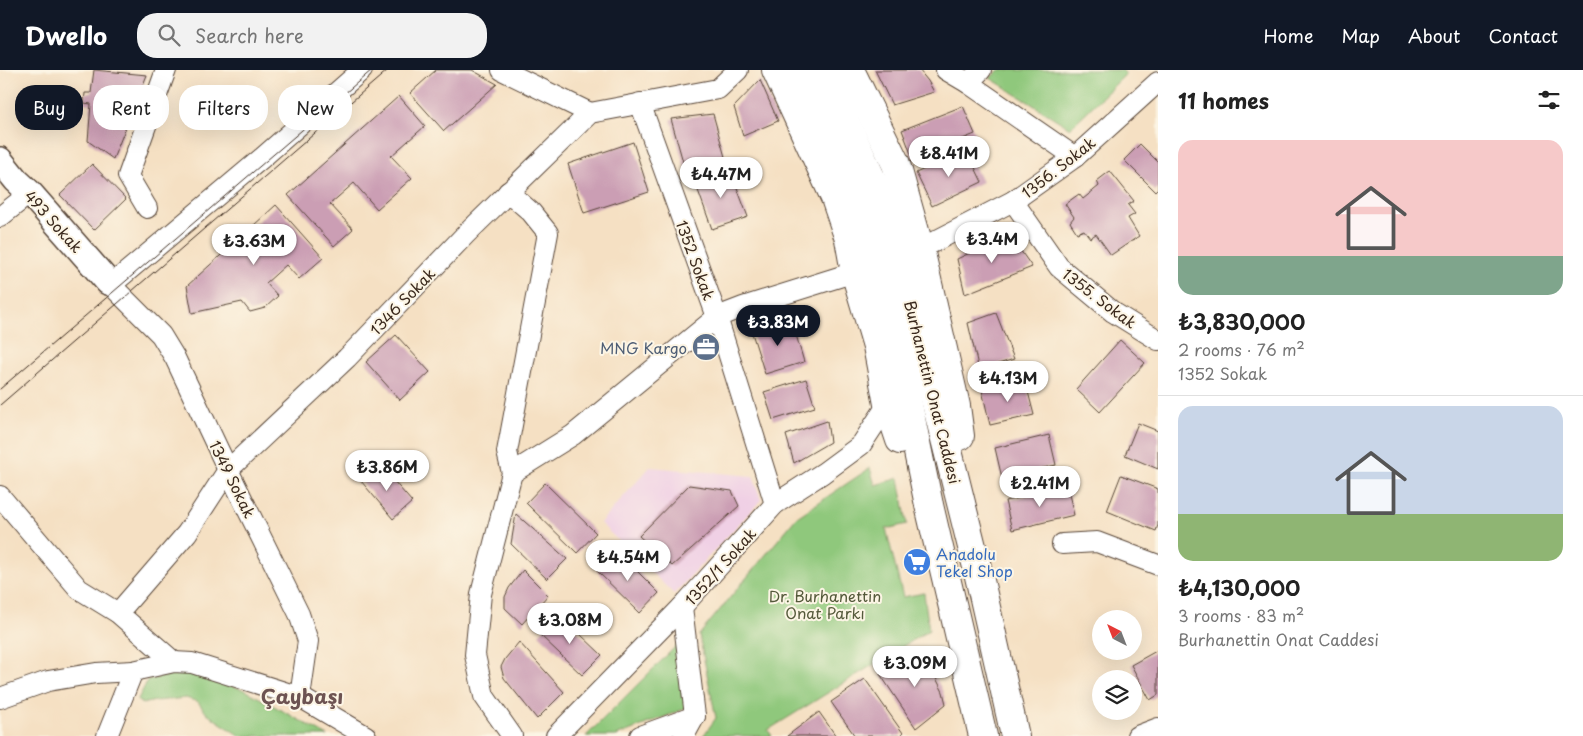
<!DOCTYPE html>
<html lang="en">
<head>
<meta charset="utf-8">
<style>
	:root { --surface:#fff; --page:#f2f2f2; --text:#222; --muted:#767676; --line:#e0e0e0; --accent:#111827 }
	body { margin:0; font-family:"Playpen Sans",sans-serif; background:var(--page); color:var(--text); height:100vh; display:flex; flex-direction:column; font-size:19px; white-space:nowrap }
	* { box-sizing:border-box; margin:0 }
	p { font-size:16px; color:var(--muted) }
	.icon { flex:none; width:28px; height:28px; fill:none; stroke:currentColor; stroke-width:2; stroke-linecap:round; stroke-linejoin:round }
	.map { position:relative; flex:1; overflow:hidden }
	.details { display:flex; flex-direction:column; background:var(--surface); width:425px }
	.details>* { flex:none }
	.top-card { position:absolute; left:15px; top:15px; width:475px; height:45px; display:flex; gap:10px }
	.needle { width:32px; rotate:318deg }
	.controls { position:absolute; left:1092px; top:540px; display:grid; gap:10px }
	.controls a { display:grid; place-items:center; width:50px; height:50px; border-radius:50%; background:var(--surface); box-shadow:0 5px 20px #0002; font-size:25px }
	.price { position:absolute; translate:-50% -42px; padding:0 11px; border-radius:18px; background:#fff; color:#222; font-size:16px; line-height:32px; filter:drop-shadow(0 1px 2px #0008) }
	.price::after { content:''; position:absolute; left:50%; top:30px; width:15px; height:11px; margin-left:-8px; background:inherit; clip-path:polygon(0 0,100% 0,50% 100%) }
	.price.active { background:var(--accent); color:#fff }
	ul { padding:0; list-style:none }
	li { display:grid; align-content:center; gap:10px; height:265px; padding:0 20px }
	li+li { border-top:1px solid var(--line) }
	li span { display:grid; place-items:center; height:155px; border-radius:15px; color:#555 }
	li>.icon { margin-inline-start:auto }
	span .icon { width:90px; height:90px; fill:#fffc; stroke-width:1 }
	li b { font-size:21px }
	h2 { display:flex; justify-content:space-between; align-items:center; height:60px; padding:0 20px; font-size:21px }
	.tag { padding:0 18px; border-radius:20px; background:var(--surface); box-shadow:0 5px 20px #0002; font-size:18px; line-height:45px }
	.tag.active { background:var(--accent); color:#fff }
	header { display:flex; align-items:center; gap:30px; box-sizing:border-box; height:70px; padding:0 25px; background:var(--accent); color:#fff }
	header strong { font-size:24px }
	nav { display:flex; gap:28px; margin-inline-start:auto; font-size:18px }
	.search { width:350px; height:45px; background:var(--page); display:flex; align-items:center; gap:12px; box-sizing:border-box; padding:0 18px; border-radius:20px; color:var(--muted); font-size:19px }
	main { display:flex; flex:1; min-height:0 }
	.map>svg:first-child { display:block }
	.built { fill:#f0d0e5 }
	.green { fill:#8fc87b; stroke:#65794c }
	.building { fill:#cb9eb4 }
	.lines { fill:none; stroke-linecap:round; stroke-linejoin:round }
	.minor-casing { stroke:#574537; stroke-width:22 }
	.tertiary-casing { stroke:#574537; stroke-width:28 }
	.primary-casing { stroke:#574537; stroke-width:30 }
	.minor { stroke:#fff; stroke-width:20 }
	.tertiary { stroke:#fff; stroke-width:25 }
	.primary { stroke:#fff; stroke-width:28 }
	.tram { stroke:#3b2a1e; stroke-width:1 }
	.labels { text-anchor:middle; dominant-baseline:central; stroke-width:4; stroke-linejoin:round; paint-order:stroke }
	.street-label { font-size:15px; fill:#3b2a1e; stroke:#fcf5e5 }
	.service-label { font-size:15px; fill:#4e5e75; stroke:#fcf5e5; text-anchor:end }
	.shop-label { font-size:15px; fill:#366cbe; stroke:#fcf5e5; text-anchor:start }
	.park-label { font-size:15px; fill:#54593a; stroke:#fcf5e5 }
	.district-label { font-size:20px; font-weight:bold; fill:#6d5352; stroke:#fcf5e5 }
</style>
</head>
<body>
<header>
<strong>Dwello</strong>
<div class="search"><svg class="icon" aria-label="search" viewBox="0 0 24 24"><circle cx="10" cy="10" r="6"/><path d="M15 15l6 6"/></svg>Search here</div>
<nav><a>Home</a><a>Map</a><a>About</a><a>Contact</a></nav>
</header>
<main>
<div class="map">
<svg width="1158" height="666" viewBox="0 0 1158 666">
	<rect width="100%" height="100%" fill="#fcf5e5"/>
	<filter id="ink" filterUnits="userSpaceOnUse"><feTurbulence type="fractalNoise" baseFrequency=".02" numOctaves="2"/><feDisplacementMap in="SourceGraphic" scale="10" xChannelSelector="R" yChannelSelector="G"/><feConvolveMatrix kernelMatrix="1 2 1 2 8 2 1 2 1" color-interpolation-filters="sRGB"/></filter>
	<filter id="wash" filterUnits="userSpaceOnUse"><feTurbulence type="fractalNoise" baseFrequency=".0096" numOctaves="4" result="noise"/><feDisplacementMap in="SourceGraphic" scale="20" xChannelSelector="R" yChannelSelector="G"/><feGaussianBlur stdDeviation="1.12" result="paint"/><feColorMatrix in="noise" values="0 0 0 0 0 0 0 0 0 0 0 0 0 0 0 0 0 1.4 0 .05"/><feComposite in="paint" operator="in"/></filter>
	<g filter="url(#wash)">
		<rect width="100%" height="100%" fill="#f5e0c3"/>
		<path class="built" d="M650 397 753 406 761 430 674 524 600 453Z"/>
		<g class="green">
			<path d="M999 0H1122L1126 4 1070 58 990 8Z"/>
			<path d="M870 398 875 415 899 408 907 454 886 459 903 527 924 523 929 560 768 660 772 666H703L716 648 699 565 797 447Z"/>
			<path d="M680 572 687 638 616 666H586Z"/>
			<path d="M185 602 245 620 328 666H240L207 644 198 632 186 628 155 631 142 634 138 629 148 610Z"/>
		</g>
		<g id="blocks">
			<g class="building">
				<path d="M94 0 147 5 113 89 88 71 91 34 84 33 85 23H91Z"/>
				<path d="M436 0H472L497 14 444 61 410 23Z"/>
				<path d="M875 0H919L928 11 934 22 892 35Z"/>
				<path d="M760 10 778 51 743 66 734 37Z"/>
				<path d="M399 26 425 56 391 86 412 108 377 139 354 113 330 134 353 159 334 176 288 125Z"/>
				<path d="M963 36 975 64 913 89 902 60Z"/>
				<path d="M713 44 725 87 685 99 671 49Z"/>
				<path d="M633 72 649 122 584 143 568 94Z"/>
				<path d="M1140 74 1158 92V118L1155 121 1124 90Z"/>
				<path d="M966 79 982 112 932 136 916 103Z"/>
				<path d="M92 94 126 129 94 160 60 125Z"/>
				<path d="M730 99 748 147 712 159 695 112Z"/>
				<path d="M1110 101 1134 131 1128 135 1135 144 1128 148 1139 166 1111 185 1096 164 1090 168 1084 160 1077 163 1070 152 1074 147 1065 134 1079 124 1083 129 1099 116 1097 111Z"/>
				<path d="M276 135 323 188 299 209 286 195 266 213 278 226 265 238 250 242 242 232 192 243 187 216Z"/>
				<path d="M1009 164 1032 197 965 224 957 189Z"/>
				<path d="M996 243 1014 289 979 300 968 253Z"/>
				<path d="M792 251 804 292 765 304 752 263Z"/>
				<path d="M396 265 430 302 400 330 366 292Z"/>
				<path d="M1120 270 1145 293 1100 342 1076 319Z"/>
				<path d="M806 309 815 337 773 350 764 322Z"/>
				<path d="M1025 310 1034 345 990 355 982 320Z"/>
				<path d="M827 351 830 372 794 393 786 365Z"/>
				<path d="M1138 353 1158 361V399L1125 385Z"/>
				<path d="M1049 365 1056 395 1002 408 995 378Z"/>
				<path d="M380 395 412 432 393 449 361 411Z"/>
				<path d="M1121 405 1158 419V455L1156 461 1107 441Z"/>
				<path d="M545 413 596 463 577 483 526 433Z"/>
				<path d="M689 415 732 421 739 436 672 496 639 466Z"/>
				<path d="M1067 416 1074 445 1012 460 1005 431Z"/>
				<path d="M516 444 567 489 547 509 511 474Z"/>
				<path d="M617 481 659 523 640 543 597 501Z"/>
				<path d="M523 500 548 525 522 554 505 538V527L509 518Z"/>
				<path d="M559 544 602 585 582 605 539 564Z"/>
				<path d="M519 572 564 622 537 649 504 608 501 597 505 589Z"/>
				<path d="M1158 580V625L1150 630 1131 595Z"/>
				<path d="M909 583H918L936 608 943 622 946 634 916 658 880 604Z"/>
				<path d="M865 609 903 663 899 666H855L831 632Z"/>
				<path d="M819 642 836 666H787Z"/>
			</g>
		</g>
	</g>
	<g filter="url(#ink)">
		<use href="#blocks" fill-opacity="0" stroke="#574537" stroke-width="1"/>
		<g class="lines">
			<defs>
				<g id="minor">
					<path d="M502 0 590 43"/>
					<path d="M946 0 968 13 1075 87"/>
					<path d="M968 13 981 0"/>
					<path d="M640 33 717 247 775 434"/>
					<path d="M508 122 531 142 548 163 507 382 512 403 481 524 475 585 484 626 512 666"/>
					<path d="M1013 131 1059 197 1113 242 1158 270"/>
					<path d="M147 138 128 106 166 0"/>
					<path d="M0 147 30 123"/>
					<path d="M920 179 1013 131 1075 87 1158 12"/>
					<path d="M108 212 161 265 175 288 228 400 299 544 308 571 300 627"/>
					<path d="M111 215 262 88 362 0"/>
					<path d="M512 403 573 365 717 247 743 237 855 202"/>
					<path d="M0 426 79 519 118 543 174 592"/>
					<path d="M1062 474 1097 472 1158 495"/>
					<path d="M682 537 695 646 684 666"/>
					<path d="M118 543 187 463 228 400 347 288 466 164 590 43 718 19 738 0"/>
					<path d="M0 628 48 611 96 603 133 601 174 592 192 593 300 627 366 666"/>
					<path d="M107 666 133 601"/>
					<path d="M556 666 682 537 775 434 823 403 861 375 888 334"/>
					<path d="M640 666 695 646"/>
					<path d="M1137 666 1158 658"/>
				</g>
				<path id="tertiary" d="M0 90 16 110 30 123 108 212"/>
				<g id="primary">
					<path d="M776 0 835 128 849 169 855 202 877 276 888 334 900 370"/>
					<path d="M797 0 858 133 868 162 889 243 929 435 983 666"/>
					<path d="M821 0 875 116 888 149 904 205 976 493 1015 666"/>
					<path d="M850 0 896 94 920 179 956 336 960 366"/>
				</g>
			</defs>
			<use href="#minor" class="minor-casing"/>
			<use href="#tertiary" class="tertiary-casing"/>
			<use href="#primary" class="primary-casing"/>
			<use href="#minor" class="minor"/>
			<use href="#tertiary" class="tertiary"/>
			<use href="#primary" class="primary"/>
			<g class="tram">
				<path d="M0 319 372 0"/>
				<path d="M0 335 388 0"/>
			</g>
		</g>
	</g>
	<defs>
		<symbol id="office-disc" viewBox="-11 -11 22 22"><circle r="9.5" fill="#5c6f8a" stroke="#fcf5e5"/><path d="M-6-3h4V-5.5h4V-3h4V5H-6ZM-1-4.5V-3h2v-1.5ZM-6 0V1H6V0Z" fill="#fff"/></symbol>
		<symbol id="supermarket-disc" viewBox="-11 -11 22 22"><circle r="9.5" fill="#3f7fe0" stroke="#fcf5e5"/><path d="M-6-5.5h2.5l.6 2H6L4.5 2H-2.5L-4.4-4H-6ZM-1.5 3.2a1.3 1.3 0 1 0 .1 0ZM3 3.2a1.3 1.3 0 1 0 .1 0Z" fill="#fff"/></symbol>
	</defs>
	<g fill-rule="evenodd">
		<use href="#office-disc" x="690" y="261" width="32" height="32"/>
		<use href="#supermarket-disc" x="901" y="476" width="32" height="32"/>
	</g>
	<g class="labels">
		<g class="street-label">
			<text transform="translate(1058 97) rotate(-38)">1356. Sokak</text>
			<text transform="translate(54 151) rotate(48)">493 Sokak</text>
			<text transform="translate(696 190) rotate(70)">1352 Sokak</text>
			<text transform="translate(1100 228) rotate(37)">1355. Sokak</text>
			<text transform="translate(402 231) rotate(-46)">1346 Sokak</text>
			<text transform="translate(933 322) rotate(76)">Burhanettin Onat Caddesi</text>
			<text transform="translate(233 409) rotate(64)">1349 Sokak</text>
			<text transform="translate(720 496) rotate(-48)">1352/1 Sokak</text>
		</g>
		<g class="service-label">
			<text x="687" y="277">MNG Kargo</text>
		</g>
		<g class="shop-label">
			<text x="936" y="483">Anadolu<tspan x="936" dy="17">Tekel Shop</tspan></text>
		</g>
		<g class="park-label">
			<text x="825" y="525">Dr. Burhanettin<tspan x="825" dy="17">Onat Parkı</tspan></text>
		</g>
		<g class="district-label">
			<text x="302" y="626">Çaybaşı</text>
		</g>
	</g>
</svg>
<div class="controls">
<a><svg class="needle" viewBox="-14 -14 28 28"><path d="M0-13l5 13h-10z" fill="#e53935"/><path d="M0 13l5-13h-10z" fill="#767676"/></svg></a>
<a><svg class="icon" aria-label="layers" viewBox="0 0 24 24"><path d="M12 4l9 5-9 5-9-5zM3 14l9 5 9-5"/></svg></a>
</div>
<b class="price" style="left:949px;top:108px">₺8.41M</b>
<b class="price" style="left:721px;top:129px">₺4.47M</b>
<b class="price" style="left:992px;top:194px">₺3.4M</b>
<b class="price" style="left:254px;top:196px">₺3.63M</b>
<b class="price active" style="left:778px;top:277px">₺3.83M</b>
<b class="price" style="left:1008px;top:333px">₺4.13M</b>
<b class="price" style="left:387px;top:422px">₺3.86M</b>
<b class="price" style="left:1040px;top:438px">₺2.41M</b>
<b class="price" style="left:628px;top:512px">₺4.54M</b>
<b class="price" style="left:570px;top:575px">₺3.08M</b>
<b class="price" style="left:915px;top:618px">₺3.09M</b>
<div class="top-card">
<a class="tag active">Buy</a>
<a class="tag">Rent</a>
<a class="tag">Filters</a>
<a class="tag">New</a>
</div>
</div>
<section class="details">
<h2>11 homes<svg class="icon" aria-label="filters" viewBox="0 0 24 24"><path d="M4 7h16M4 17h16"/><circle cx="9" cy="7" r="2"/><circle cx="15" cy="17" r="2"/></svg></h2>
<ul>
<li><span style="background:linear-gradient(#f6c9c9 75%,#7fa58c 0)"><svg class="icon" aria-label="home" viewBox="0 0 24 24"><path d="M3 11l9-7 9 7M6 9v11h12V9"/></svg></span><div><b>₺3,830,000</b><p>2 rooms · 76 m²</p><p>1352 Sokak</p></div></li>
<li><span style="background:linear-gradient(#c9d6e8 70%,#8fb573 0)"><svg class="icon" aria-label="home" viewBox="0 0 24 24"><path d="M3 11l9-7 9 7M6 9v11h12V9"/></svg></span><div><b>₺4,130,000</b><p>3 rooms · 83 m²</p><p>Burhanettin Onat Caddesi</p></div></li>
</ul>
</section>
</main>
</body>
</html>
